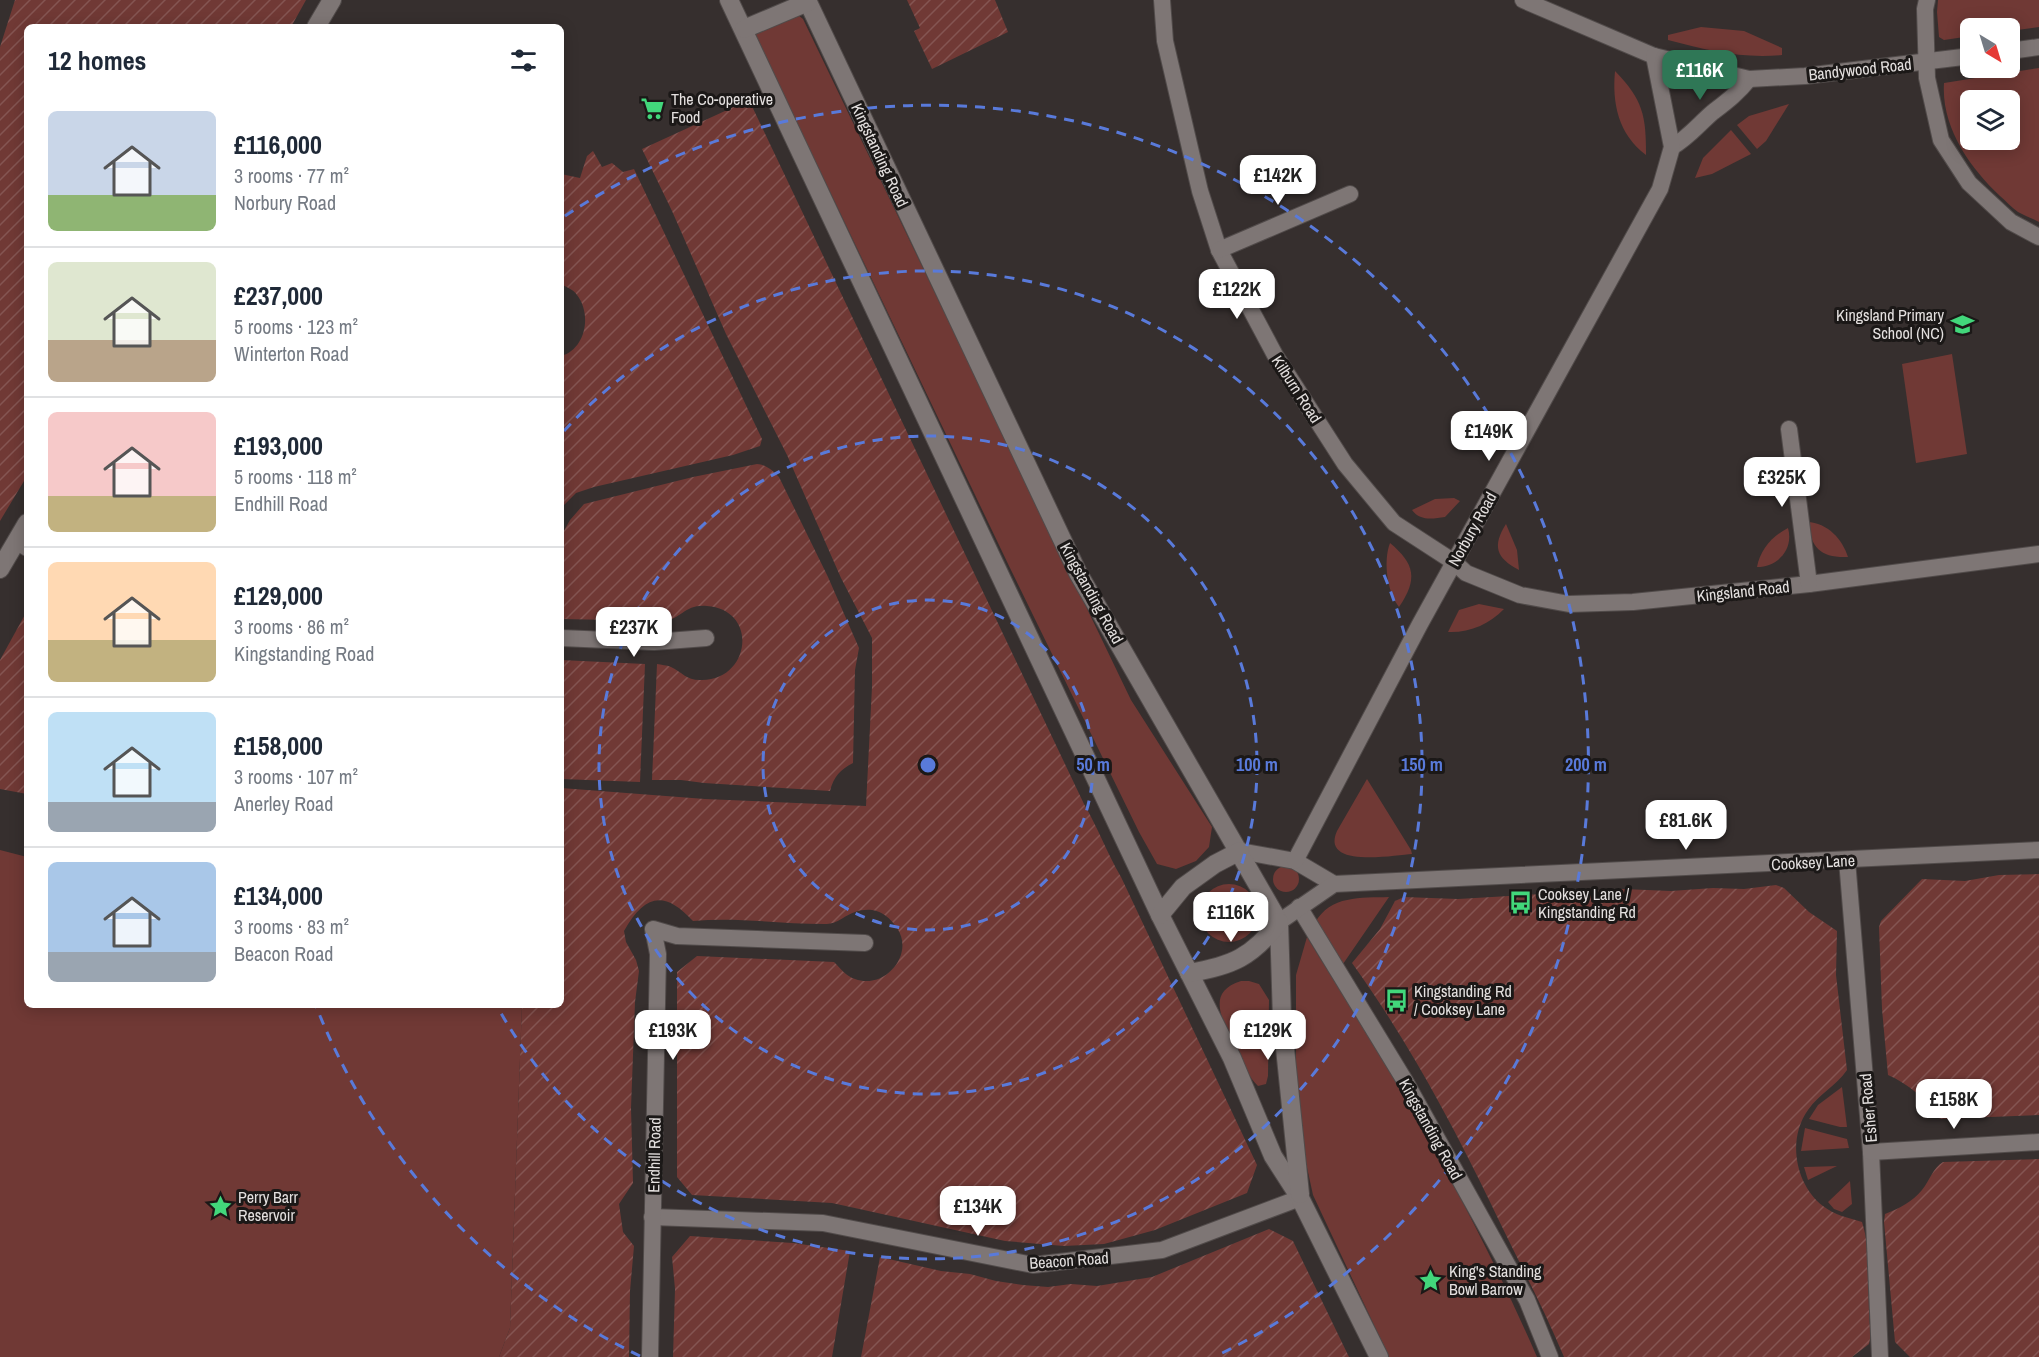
<!DOCTYPE html>
<html lang="en">
<head>
<meta charset="utf-8">
<style>
	:root { --surface:#fff; --page:#f2f2f3; --text:#1f2937; --muted:#747a83; --line:#e0e1e3; --accent:#2f7756 }
	body { margin:0; font-family:"Archivo Narrow",sans-serif; background:var(--page); color:var(--text); height:100vh; display:flex; flex-direction:column; font-size:22px; white-space:nowrap }
	* { box-sizing:border-box; margin:0 }
	p { font-size:20px; color:var(--muted) }
	.icon { flex:none; width:33px; height:33px; fill:none; stroke:currentColor; stroke-width:2; stroke-linecap:round; stroke-linejoin:round }
	.map { position:relative; flex:1; overflow:hidden }
	.side { position:absolute; left:24px; top:24px; width:540px; height:984px; display:flex; flex-direction:column; background:var(--surface); border-radius:9px; box-shadow:0 3px 15px #0003 }
	.side>* { flex:none }
	.needle { width:39px; rotate:142deg }
	.tools { position:absolute; left:1960px; top:18px; display:grid; gap:12px }
	.tools a { display:grid; place-items:center; width:60px; height:60px; border-radius:9px; background:var(--surface); box-shadow:0 3px 15px #0003; font-size:30px }
	.price { position:absolute; translate:-50% -51px; padding:0 14px; border-radius:12px; background:#fff; color:#222; font-size:20px; line-height:39px; filter:drop-shadow(0 2px 3px #0008) }
	.price::after { content:''; position:absolute; left:50%; top:36px; width:18px; height:14px; margin-left:-9px; background:inherit; clip-path:polygon(0 0,100% 0,50% 100%) }
	.price.current { background:var(--accent); color:#fff }
	ul { padding:0; list-style:none }
	li { display:flex; align-items:center; gap:18px; height:150px; padding:0 24px }
	li+li { border-top:2px solid var(--line) }
	li span { display:grid; place-items:center; flex:none; width:168px; height:120px; border-radius:9px; color:#555 }
	li>.icon { margin-inline-start:auto }
	span .icon { width:72px; height:72px; fill:#fffc; stroke-width:1 }
	li b { font-size:26px }
	h2 { display:flex; justify-content:space-between; align-items:center; height:72px; padding:0 24px; font-size:26px }
	.map>svg:first-child { display:block }
	.grass { fill:#703935; fill-rule:evenodd }
	.garden { fill:url(#garden-furrows) }
	.lines { fill:none; stroke-linecap:round; stroke-linejoin:round }
	.street-casing { stroke:#514b4a; stroke-width:18 }
	.secondary-casing { stroke:#514b4a; stroke-width:20 }
	.street { stroke:#7e7675; stroke-width:16 }
	.secondary { stroke:#7e7675; stroke-width:18 }
	.ring { fill:none; stroke:#597ada; stroke-width:3; stroke-dasharray:10 8 }
	.labels { text-anchor:middle; dominant-baseline:central; stroke-width:6; stroke-linejoin:round; paint-order:stroke }
	.street-label { font-size:16px; fill:#e4e0df; stroke:#1b1817 }
	.poi-label { font-size:16px; fill:#e4e0df; stroke:#1b1817; text-anchor:start }
	.centre { fill:#597ada; stroke:#1b1817; stroke-width:3 }
	.ring-label { font-size:18px; text-anchor:middle; font-weight:bold; fill:#597ada; stroke:#1b1817; stroke-width:6; stroke-linejoin:round; paint-order:stroke }
</style>
</head>
<body>
<div class="map">
<svg width="2039" height="1357" viewBox="0 0 2039 1357">
	<defs>
		<pattern id="garden-furrows" width="10" height="10" patternUnits="userSpaceOnUse" patternTransform="scale(1.5)"><rect width="10" height="10" fill="#703935"/><path d="M-1 1l2-2M0 10L10 0M9 11l2-2" fill="none" stroke="#845552"/></pattern>
	</defs>
	<rect width="100%" height="100%" fill="#362f2e"/>
	<g class="grass">
		<path d="M1938 0H2039V27L2010 31V28H1971V36L1944 40 1939 37 1937 12Z"/>
		<path d="M798 15 803 19 1131 700 1212 827 1209 847 1196 861 1176 869 1157 864 1139 832 1010 568 755 35 760 31Z"/>
		<path d="M1701 27 1744 31 1782 48V55C1742 59 1706 50 1668 40V35Z"/>
		<path d="M2039 68V222C2032 218 2025 216 2018 212 2012 208 2006 201 2000 196 1970 168 1941 127 1944 83ZM1971 100H2010V140H1971Z"/>
		<path d="M1615 71C1643 100 1646 115 1646 155 1618 134 1612 103 1615 71Z"/>
		<path d="M1789 104 1766 141 1757 149 1737 125 1749 116Z"/>
		<path d="M1731 130 1751 154 1712 174 1695 178 1703 158Z"/>
		<path d="M1952 354 1967 454 1916 463 1902 364Z"/>
		<path d="M1454 498 1460 501 1445 517C1432 519 1420 521 1412 510L1435 499Z"/>
		<path d="M1807 522C1828 523 1842 539 1848 557 1821 558 1812 549 1807 522Z"/>
		<path d="M1506 524 1517 550 1519 570C1496 558 1492 546 1506 524Z"/>
		<path d="M1788 528C1794 549 1778 567 1757 567 1760 550 1772 536 1788 528Z"/>
		<path d="M1390 543C1415 564 1418 579 1399 607 1387 592 1383 561 1390 543Z"/>
		<path d="M1479 604 1504 609C1490 624 1469 633 1448 632L1459 610Z"/>
		<path d="M1367 779 1411 850 1412 854C1395 855 1320 869 1337 831Z"/>
		<path d="M0 850 27 857V1005H522L510 1328 499 1357H0Z"/>
		<circle cx="1286" cy="879" r="13"/>
		<circle cx="1229" cy="913" r="29"/>
		<path d="M1389 897 1343 964 1315 923C1330 895 1361 898 1389 897Z"/>
		<path d="M1307 937C1338 988 1371 1037 1401 1089 1450 1176 1497 1265 1537 1357H1389L1313 1195 1296 1117V975Z"/>
		<path d="M1241 981H1249L1259 984 1269 1000 1268 1076 1266 1084 1258 1086C1248 1077 1243 1062 1238 1050 1226 1026 1202 993 1241 981Z"/>
		<path d="M1842 1087 1847 1127H1840L1809 1119 1818 1105Z"/>
		<path d="M1805 1128 1847 1139 1849 1148 1801 1151Z"/>
		<path d="M1837 1166 1808 1180 1804 1167Z"/>
		<path d="M1850 1181 1852 1204 1842 1212 1834 1209 1828 1202Z"/>
	</g>
	<g class="garden">
		<path d="M15 0H306L291 27H27V476L0 521V47Z"/>
		<path d="M907 0H995L1008 32 932 69 914 31 920 28Z"/>
		<path d="M749 100 1084 804C1098 828 1107 853 1121 877L1257 1165 1247 1193 1155 1230 1104 1244 1064 1246 1005 1241 832 1203 692 1195 677 1177V972L697 956 834 962C840 968 846 976 855 979 885 990 915 954 897 928 891 919 882 911 872 910 848 908 841 925 825 924 781 924 737 917 693 921 664 889 644 895 624 931L626 942 636 960 639 971 635 1002 631 1108 633 1183 619 1204 623 1232 634 1246 630 1291 629 1357H499L510 1328 522 1005H561V788L705 799 866 806 872 687V638L841 578 787 455 726 334 672 211 642 149Z"/>
		<path d="M593 151 602 167 612 163 623 172 634 169 762 439 760 446 733 455 594 487 576 493 561 508V356C586 349 592 314 577 295 574 290 566 287 561 284V174L580 178 587 156Z"/>
		<path d="M757 464C767 465 772 470 779 477L828 577 859 648 855 670 853 763C840 770 834 776 830 791L704 783 681 780H652L657 664C661 665 667 665 671 667 682 672 686 680 700 680 750 682 760 610 707 606 685 604 681 619 665 621L561 619V536L570 520 584 504 693 477Z"/>
		<path d="M27 611V794L0 789V660Z"/>
		<path d="M561 660 645 664 640 782 561 779Z"/>
		<path d="M2039 874V1115L1941 1119 1936 1117C1926 1098 1908 1084 1888 1075L1882 1009 1879 927 1881 921 1922 879 1965 881 1999 875Z"/>
		<path d="M1776 885 1784 888 1809 912 1837 931 1836 975 1847 1070C1836 1086 1819 1094 1808 1110 1787 1139 1795 1184 1823 1206 1834 1215 1849 1218 1862 1222 1871 1250 1868 1282 1869 1311 1869 1323 1872 1333 1869 1344L1852 1357H1564C1542 1304 1515 1255 1491 1204 1451 1121 1406 1038 1352 963L1380 929 1395 901 1404 897 1458 899 1623 889 1671 891 1713 888 1744 889Z"/>
		<path d="M2039 1159V1357H1910L1895 1342 1884 1222 1885 1214C1900 1208 1912 1202 1922 1190 1930 1180 1933 1168 1943 1162Z"/>
		<path d="M1269 1229 1293 1241 1349 1357H861L880 1257 941 1271 970 1274 996 1281 1023 1285 1048 1287 1071 1284 1097 1286 1152 1277Z"/>
		<path d="M690 1236 793 1243 850 1251 832 1357H673L675 1289 672 1257Z"/>
	</g>
	<g class="lines">
		<defs>
			<g id="street">
				<path d="M1162 0 1165 41 1200 191 1219 250 1275 355 1345 464 1394 523 1454 562 1466 573 1520 595 1569 604 1633 602 1809 584 2039 554"/>
				<path d="M1523 0 1654 56 1749 79 1805 76 1971 56"/>
				<path d="M1927 0 1925 9 1927 78 1941 140 1969 183 2011 222 2039 237"/>
				<path d="M2010 51 2039 47"/>
				<path d="M1672 147C1688 138 1699 124 1713 112 1726 102 1738 93 1749 79"/>
				<path d="M1219 250 1350 194"/>
				<path d="M1789 429 1809 584"/>
				<path d="M16 541 27 548"/>
				<path d="M561 638 654 642 706 638"/>
				<path d="M1240 851 1295 861 1334 884"/>
				<path d="M1847 860 1871 1152 1880 1357"/>
				<path d="M1295 861 1420 624 1660 189 1672 147 1654 56"/>
				<path d="M1299 907 1405 1081 1527 1300 1550 1357"/>
				<path d="M1279 922 1334 884 2039 850"/>
				<path d="M1871 1152 2039 1142"/>
				<path d="M652 1217 823 1223 1033 1265 1162 1250 1300 1198"/>
				<path d="M650 1357 658 954 653 929 677 936 865 943"/>
			</g>
			<g id="secondary">
				<path d="M729 0 1160 915 1232 1058 1273 1156 1300 1198 1379 1357"/>
				<path d="M807 0 1078 573 1279 922 1282 1019 1300 1194"/>
				<path d="M316 27 332 0"/>
				<path d="M744 29 808 2"/>
				<path d="M0 569 27 523"/>
				<path d="M1160 915 1183 887 1215 864 1240 851"/>
				<path d="M1189 973C1232 966 1252 957 1279 922"/>
			</g>
		</defs>
		<use href="#street" class="street-casing"/>
		<use href="#secondary" class="secondary-casing"/>
		<use href="#street" class="street"/>
		<use href="#secondary" class="secondary"/>
	</g>
	<g class="ring">
		<circle cx="928" cy="765" r="165"/>
		<circle cx="928" cy="765" r="329"/>
		<path d="M564 431A494 494 0 1 1 498 1008"/>
		<path d="M640 1356A658 658 0 0 1 316 1006M565 216A658 658 0 1 1 1216 1356"/>
	</g>
	<defs>
		<symbol id="supermarket-bare" viewBox="-9 -9 18 18"><path d="M-6-5.5h2.5l.6 2H6L4.5 2H-2.5L-4.4-4H-6ZM-1.5 3.2a1.3 1.3 0 1 0 .1 0ZM3 3.2a1.3 1.3 0 1 0 .1 0Z" fill="#42d77b" stroke="#1b1817" stroke-width="2.5" paint-order="stroke"/></symbol>
		<symbol id="school-bare" viewBox="-9 -9 18 18"><path d="M0-5L7-2L0 1L-7-2ZM-4 1L0 2.5L4 1V4Q0 6-4 4Z" fill="#42d77b" stroke="#1b1817" stroke-width="2.5" paint-order="stroke"/></symbol>
		<symbol id="bus-bare" viewBox="-9 -9 18 18"><path d="M-5-6H5V4H4V6H2V4H-2V6H-4V4H-5ZM-3.5-4V0h7V-4ZM-3.5 1.2v1.5H-2V1.2ZM2 1.2v1.5H3.5V1.2Z" fill="#42d77b" stroke="#1b1817" stroke-width="2.5" paint-order="stroke"/></symbol>
		<symbol id="sight-bare" viewBox="-9 -9 18 18"><path d="M0-6L1.8-2.2L6-1.7L2.9 1.2L3.7 5.4L0 3.3L-3.7 5.4L-2.9 1.2L-6-1.7L-1.8-2.2Z" fill="#42d77b" stroke="#1b1817" stroke-width="2.5" paint-order="stroke"/></symbol>
	</defs>
	<g fill-rule="evenodd">
		<use href="#supermarket-bare" x="636" y="92" width="33" height="33"/>
		<use href="#school-bare" x="1946" y="308" width="33" height="33"/>
		<use href="#bus-bare" x="1504" y="886" width="33" height="33"/>
		<use href="#bus-bare" x="1380" y="984" width="33" height="33"/>
		<use href="#sight-bare" x="204" y="1190" width="33" height="33"/>
		<use href="#sight-bare" x="1414" y="1264" width="33" height="33"/>
	</g>
	<g class="labels">
		<g class="street-label">
			<text transform="translate(1860 69) rotate(-6)">Bandywood Road</text>
			<text transform="translate(880 155) rotate(65)">Kingstanding Road</text>
			<text transform="translate(1297 389) rotate(57)">Kilburn Road</text>
			<text transform="translate(1472 529) rotate(-61)">Norbury Road</text>
			<text transform="translate(1743 591) rotate(-6)">Kingsland Road</text>
			<text transform="translate(1092 593) rotate(61)">Kingstanding Road</text>
			<text transform="translate(1813 862) rotate(-3)">Cooksey Lane</text>
			<text transform="translate(1868 1108) rotate(-95)">Esher Road</text>
			<text transform="translate(1431 1129) rotate(61)">Kingstanding Road</text>
			<text transform="translate(654 1155) rotate(-89)">Endhill Road</text>
			<text transform="translate(1069 1260) rotate(-4)">Beacon Road</text>
		</g>
		<g class="poi-label">
			<text x="671" y="99">The Co-operative<tspan x="671" dy="18">Food</tspan></text>
			<text x="1944" y="315" text-anchor="end">Kingsland Primary<tspan x="1944" dy="18">School (NC)</tspan></text>
			<text x="1538" y="894">Cooksey Lane /<tspan x="1538" dy="18">Kingstanding Rd</tspan></text>
			<text x="1414" y="991">Kingstanding Rd<tspan x="1414" dy="18">/ Cooksey Lane</tspan></text>
			<text x="238" y="1197">Perry Barr<tspan x="238" dy="18">Reservoir</tspan></text>
			<text x="1449" y="1271">King's Standing<tspan x="1449" dy="18">Bowl Barrow</tspan></text>
		</g>
	</g>
	<circle cx="928" cy="765" r="9" class="centre"/>
	<g class="ring-label">
		<text x="1093" y="771">50 m</text>
		<text x="1257" y="771">100 m</text>
		<text x="1422" y="771">150 m</text>
		<text x="1586" y="771">200 m</text>
	</g>
</svg>
<div class="tools">
<a><svg class="needle" viewBox="-14 -14 28 28"><path d="M0-13l5 13h-10z" fill="#e53935"/><path d="M0 13l5-13h-10z" fill="#747a83"/></svg></a>
<a><svg class="icon" aria-label="layers" viewBox="0 0 24 24"><path d="M12 4l9 5-9 5-9-5zM3 14l9 5 9-5"/></svg></a>
</div>
<b class="price current" style="left:1700px;top:101px">£116K</b>
<b class="price" style="left:1278px;top:206px">£142K</b>
<b class="price" style="left:1237px;top:320px">£122K</b>
<b class="price" style="left:1489px;top:462px">£149K</b>
<b class="price" style="left:1782px;top:508px">£325K</b>
<b class="price" style="left:634px;top:658px">£237K</b>
<b class="price" style="left:1686px;top:851px">£81.6K</b>
<b class="price" style="left:1231px;top:943px">£116K</b>
<b class="price" style="left:673px;top:1061px">£193K</b>
<b class="price" style="left:1268px;top:1061px">£129K</b>
<b class="price" style="left:1954px;top:1130px">£158K</b>
<b class="price" style="left:978px;top:1237px">£134K</b>
<section class="side">
<h2>12 homes<svg class="icon" aria-label="filters" viewBox="0 0 24 24"><path d="M4 7h16M4 17h16"/><circle cx="9" cy="7" r="2"/><circle cx="15" cy="17" r="2"/></svg></h2>
<ul>
<li><span style="background:linear-gradient(#c9d6e8 70%,#8fb573 0)"><svg class="icon" aria-label="home" viewBox="0 0 24 24"><path d="M3 11l9-7 9 7M6 9v11h12V9"/></svg></span><div><b>£116,000</b><p>3 rooms · 77 m²</p><p>Norbury Road</p></div></li>
<li><span style="background:linear-gradient(#dfe7d0 65%,#b9a48a 0)"><svg class="icon" aria-label="home" viewBox="0 0 24 24"><path d="M3 11l9-7 9 7M6 9v11h12V9"/></svg></span><div><b>£237,000</b><p>5 rooms · 123 m²</p><p>Winterton Road</p></div></li>
<li><span style="background:linear-gradient(#f6c9c9 70%,#c2b280 0)"><svg class="icon" aria-label="home" viewBox="0 0 24 24"><path d="M3 11l9-7 9 7M6 9v11h12V9"/></svg></span><div><b>£193,000</b><p>5 rooms · 118 m²</p><p>Endhill Road</p></div></li>
<li><span style="background:linear-gradient(#ffd9b3 65%,#c2b280 0)"><svg class="icon" aria-label="home" viewBox="0 0 24 24"><path d="M3 11l9-7 9 7M6 9v11h12V9"/></svg></span><div><b>£129,000</b><p>3 rooms · 86 m²</p><p>Kingstanding Road</p></div></li>
<li><span style="background:linear-gradient(#bfe0f5 75%,#9aa5b1 0)"><svg class="icon" aria-label="home" viewBox="0 0 24 24"><path d="M3 11l9-7 9 7M6 9v11h12V9"/></svg></span><div><b>£158,000</b><p>3 rooms · 107 m²</p><p>Anerley Road</p></div></li>
<li><span style="background:linear-gradient(#a9c7e8 75%,#9aa5b1 0)"><svg class="icon" aria-label="home" viewBox="0 0 24 24"><path d="M3 11l9-7 9 7M6 9v11h12V9"/></svg></span><div><b>£134,000</b><p>3 rooms · 83 m²</p><p>Beacon Road</p></div></li>
</ul>
</section>
</div>
</body>
</html>
